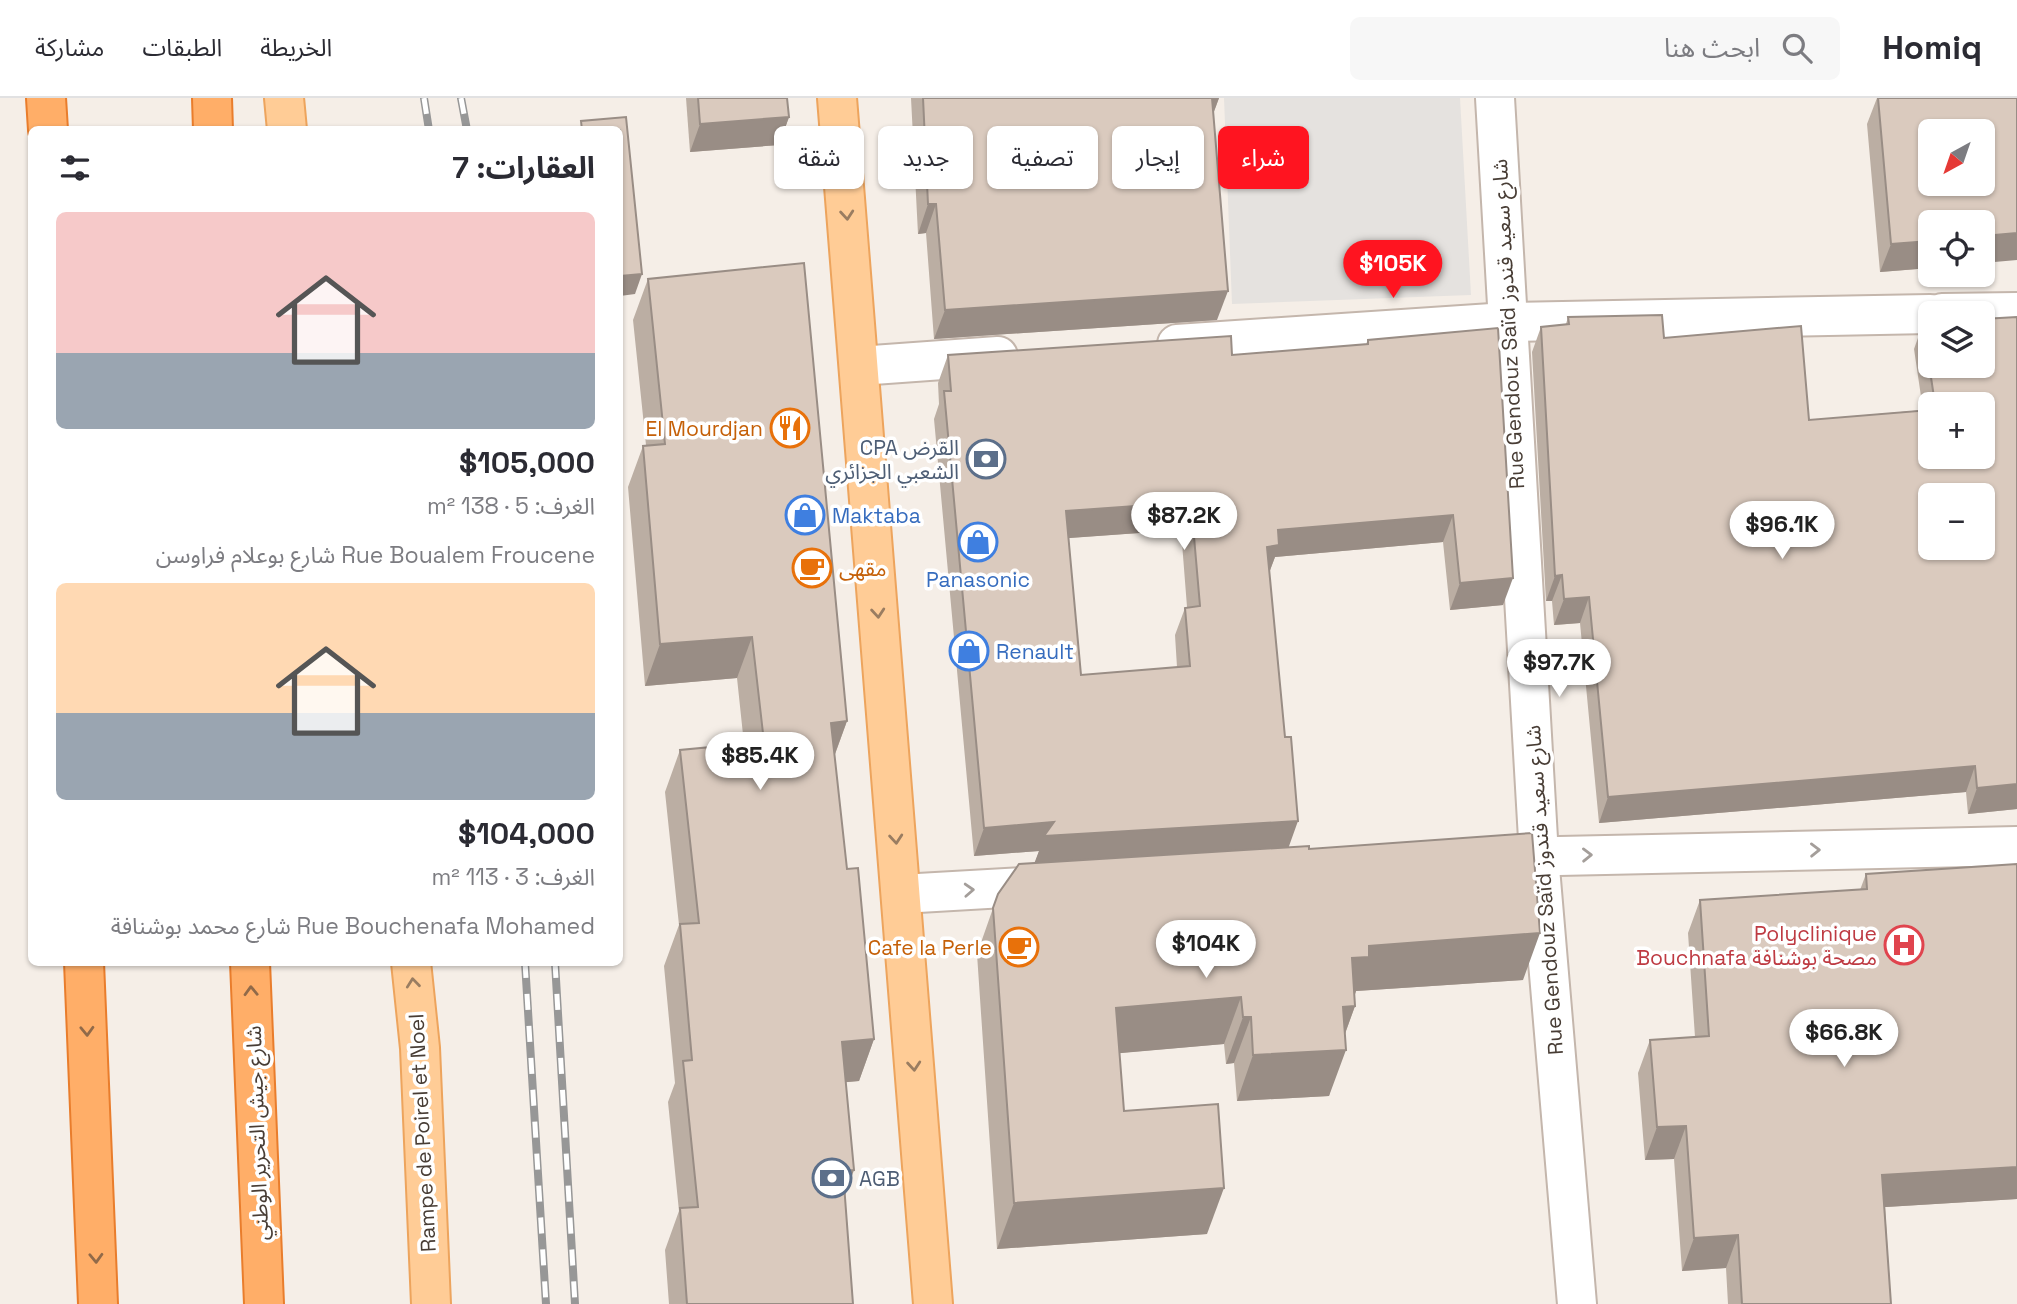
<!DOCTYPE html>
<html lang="ar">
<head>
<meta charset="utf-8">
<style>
	:root { --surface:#fff; --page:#f7f7f7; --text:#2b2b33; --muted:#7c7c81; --line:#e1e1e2; --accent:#ff1420 }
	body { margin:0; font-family:"Space Grotesk","Noto Sans Arabic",sans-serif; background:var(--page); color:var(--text); direction:rtl; height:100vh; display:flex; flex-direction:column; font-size:26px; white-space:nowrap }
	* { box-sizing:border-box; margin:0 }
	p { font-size:23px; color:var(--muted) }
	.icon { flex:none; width:38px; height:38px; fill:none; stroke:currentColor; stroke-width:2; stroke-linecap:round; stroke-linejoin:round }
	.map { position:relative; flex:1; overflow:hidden; direction:ltr }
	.details { position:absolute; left:28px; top:28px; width:595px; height:840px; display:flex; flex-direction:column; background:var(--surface); border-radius:10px; box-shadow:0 2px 5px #0004; direction:rtl }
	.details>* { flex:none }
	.hud { position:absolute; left:644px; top:28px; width:665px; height:63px; direction:rtl; display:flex; gap:14px }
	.needle { width:46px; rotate:220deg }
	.fabs { position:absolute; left:1918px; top:21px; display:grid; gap:14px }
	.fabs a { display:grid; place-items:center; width:77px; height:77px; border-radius:10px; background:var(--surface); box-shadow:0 2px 5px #0004; font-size:35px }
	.price { position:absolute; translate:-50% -60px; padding:0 16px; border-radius:24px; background:#fff; color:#222; font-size:23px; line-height:46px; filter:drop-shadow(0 2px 4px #0008) }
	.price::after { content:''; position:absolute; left:50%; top:42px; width:21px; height:16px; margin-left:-10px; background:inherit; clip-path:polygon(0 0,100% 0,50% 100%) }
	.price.active { background:var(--accent); color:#fff }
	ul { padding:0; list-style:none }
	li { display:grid; align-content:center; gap:14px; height:371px; padding:0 28px }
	li span { display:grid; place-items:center; height:217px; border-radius:10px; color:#555 }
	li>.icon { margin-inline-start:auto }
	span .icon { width:126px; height:126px; fill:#fffc; stroke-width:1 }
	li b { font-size:30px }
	h2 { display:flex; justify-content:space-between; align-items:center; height:84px; padding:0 28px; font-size:30px }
	.pill { padding:0 24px; border-radius:10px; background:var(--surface); box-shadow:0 2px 5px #0004; font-size:24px; line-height:63px }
	.pill.active { background:var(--accent); color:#fff }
	header { display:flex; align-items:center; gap:42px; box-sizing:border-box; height:98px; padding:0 35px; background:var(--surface); border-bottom:2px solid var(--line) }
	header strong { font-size:33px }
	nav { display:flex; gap:38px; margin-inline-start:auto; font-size:24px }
	.search { width:490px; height:63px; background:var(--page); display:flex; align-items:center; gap:18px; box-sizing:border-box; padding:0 24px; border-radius:10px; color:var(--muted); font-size:26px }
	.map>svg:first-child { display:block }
	.parking { fill:#e5e2df }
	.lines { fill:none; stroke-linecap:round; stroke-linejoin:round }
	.street-casing { stroke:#c4b6ac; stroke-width:42 }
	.primary-casing { stroke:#eda45d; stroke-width:42 }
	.highway-casing { stroke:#e97d2c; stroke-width:42 }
	.street { stroke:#fff; stroke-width:38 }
	.primary { stroke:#ffcc96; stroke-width:38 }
	.highway { stroke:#ffae68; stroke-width:38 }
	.rail-casing { stroke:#979797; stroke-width:8 }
	.rail { stroke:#fff; stroke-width:5; stroke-dasharray:16; stroke-linecap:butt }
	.wall { fill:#bbaea3; fill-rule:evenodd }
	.shaded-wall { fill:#998d85 }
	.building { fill:#dacabe; stroke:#998d85; stroke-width:2; fill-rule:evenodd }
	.oneway { stroke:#9a7d61 }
	.oneway2 { stroke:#a49e9a }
	.oneway3 { stroke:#916a49 }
	.labels { text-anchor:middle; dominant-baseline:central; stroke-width:7; stroke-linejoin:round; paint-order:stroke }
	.street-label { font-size:21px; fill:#483d35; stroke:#fff }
	.food-label { font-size:21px; fill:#c56008; stroke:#fff; text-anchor:end }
	.service-label { font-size:21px; fill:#4e5e75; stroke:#fff; text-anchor:end }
	.shop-label { font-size:21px; fill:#366cbe; stroke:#fff; text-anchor:start }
	.health-label { font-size:21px; fill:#be3a42; stroke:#fff; text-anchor:end }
</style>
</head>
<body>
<header>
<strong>Homiq</strong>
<div class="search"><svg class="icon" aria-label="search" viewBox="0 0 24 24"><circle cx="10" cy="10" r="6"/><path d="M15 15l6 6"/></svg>ابحث هنا</div>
<nav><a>الخريطة</a><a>الطبقات</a><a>مشاركة</a></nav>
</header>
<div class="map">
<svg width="2017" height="1206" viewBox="0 0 2017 1206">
	<rect width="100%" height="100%" fill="#f5eee7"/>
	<path class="parking" d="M1224 0H1460L1471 197 1232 206Z"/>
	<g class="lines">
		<defs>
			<g id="street">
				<path d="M1495 0 1539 758 1577 1206"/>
				<path d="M1942 215 2017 214"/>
				<path d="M1177 246 1507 224 1930 216"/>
				<path d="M859 268 998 258"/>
				<path d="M1514 759 2017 748"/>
				<path d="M901 796 1056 787"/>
			</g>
			<g id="primary">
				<path d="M284 0 287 32"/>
				<path d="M837 0 933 1206"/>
				<path d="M411 864 420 950 431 1206"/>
			</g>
			<g id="highway">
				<path d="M46 0 48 32"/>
				<path d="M212 0 213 32"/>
				<path d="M84 864 98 1206"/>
				<path d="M250 864 264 1206"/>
			</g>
		</defs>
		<use href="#street" class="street-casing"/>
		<use href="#primary" class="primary-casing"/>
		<use href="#highway" class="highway-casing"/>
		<use href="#street" class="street"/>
		<use href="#primary" class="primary"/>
		<use href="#highway" class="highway"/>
		<defs>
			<g id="rail">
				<path d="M424 0 429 32"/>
				<path d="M461 0 467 32"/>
				<path d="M525 864 546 1206"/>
				<path d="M555 864 575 1206"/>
			</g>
		</defs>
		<use href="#rail" class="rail-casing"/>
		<use href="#rail" class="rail"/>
	</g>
	<g class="wall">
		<path d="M686 0H787L789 19 779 47 690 54Z"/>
		<path d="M911 0H1219L1213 16 1217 222 934 241 926 135 918 136Z"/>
		<path d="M1877 0H2017L1930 124V170L1880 174 1867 26Z"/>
		<path d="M648 181 847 623 834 659 847 771 874 941 859 983 845 984V1096L853 1206H669L665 1152 679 1113 668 1004 675 985 664 868 679 827 665 694 680 652 744 646 737 580 645 588 628 389 643 348 646 347 633 222Z"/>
		<path d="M1568 219 1664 240 1809 322 1923 312 1914 251 1923 226 2017 219V711L1968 716 1966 694 1599 725 1580 525 1554 527 1552 503H1546L1532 254 1541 229 1566 226ZM1930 306H1983L1930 359Z"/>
		<path d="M1368 242 1503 507 1450 512 1443 444 1275 459 1269 475 1289 750 1309 751 1523 882 1356 893 1354 899 1355 908 1345 936 1329 998 1237 1003 1234 965 1226 966 1224 946 1119 955 1124 1013 1207 1136 997 1151 977 856 998 796 1035 765 1039 753 974 758 934 321 939 306 938 285 948 257H1232L1366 246ZM1181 432 1187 509 1185 510 1175 537 1177 569 1081 577 1068 440Z"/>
		<path d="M1866 776 2017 1101 1885 1109 1891 1206H1728L1726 1170 1682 1173 1674 1061 1645 1062 1638 975 1650 942 1695 939 1688 835 1700 802 1860 792Z"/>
	</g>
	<g class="shaded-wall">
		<path d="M1211 0H1219L1209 27Z"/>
		<path d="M789 19 779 47 690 54 700 26Z"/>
		<path d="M928 106H936L926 135 918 136Z"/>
		<path d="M2017 135V162L1983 165V138Z"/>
		<path d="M1930 143V170L1880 174 1891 146Z"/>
		<path d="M642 176 635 196 620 198V178Z"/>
		<path d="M1228 193 1217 222 934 241 945 212Z"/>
		<path d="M1191 404 1181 432 1056 441 1066 413Z"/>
		<path d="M1453 417 1443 444 1275 459 1269 475 1267 449 1278 432Z"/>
		<path d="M1562 477 1552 503H1546L1555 478Z"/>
		<path d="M1513 480 1503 507 1450 512 1460 485Z"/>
		<path d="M1589 499 1580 525 1554 527 1564 501Z"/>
		<path d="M752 539 737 580 645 588 660 546Z"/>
		<path d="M847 623 832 664 831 625Z"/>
		<path d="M1975 668 1966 694 1599 725 1608 699Z"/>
		<path d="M2017 686V711L1968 716 1977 690Z"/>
		<path d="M1298 723 1288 751 1034 766 1039 753 974 758 984 730 1054 724Z"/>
		<path d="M1540 835 1523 882 1356 893 1352 905V860L1369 848Z"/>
		<path d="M1241 899 1224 946 1099 957 1116 910Z"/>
		<path d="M1355 908 1339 952H1346L1329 998 1237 1003 1253 957 1343 909Z"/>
		<path d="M1243 919H1251L1234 965 1226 966Z"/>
		<path d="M874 941 859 983 826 986 842 944Z"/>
		<path d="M1686 1028 1674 1061 1645 1062 1657 1029Z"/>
		<path d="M2017 1069V1101L1870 1110 1882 1077Z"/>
		<path d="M854 1072 839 1114 843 1073Z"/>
		<path d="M1224 1090 1207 1136 997 1151 1014 1105Z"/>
		<path d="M1738 1137 1726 1170 1682 1173 1694 1140Z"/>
	</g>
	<g class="building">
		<path d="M698 0H787L789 19 700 26Z"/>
		<path d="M923 0H1212L1228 193 945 212 936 106H928Z"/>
		<path d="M1878 0H2017V135L1983 138V124H1930V143L1891 146ZM1930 33H1983V86H1930Z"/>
		<path d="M626 19 642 176 620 178V32H582L581 23Z"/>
		<path d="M804 165 847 623 831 625 847 771 858 770 874 941 842 944 854 1072 843 1073 853 1206H687L680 1110 698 1109 683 963 692 962 680 826 699 825 680 652 764 644 752 539 660 546 643 348 665 346 648 181Z"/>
		<path d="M1662 217 1664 240 1801 228 1809 322 1930 312V359H1983V306H1935L1923 226 1930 225V268H1983V221L2017 219V686L1977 690 1975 668 1608 699 1589 499 1564 501 1562 477 1555 478 1541 229 1569 226 1568 219ZM1930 397H1983V450H1930Z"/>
		<path d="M1498 230 1513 480 1460 485 1453 417 1278 432 1279 447 1267 449 1285 639H1291L1298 723 1044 738 1054 724 984 730 944 293H951L948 257 1231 238 1232 257 1368 246V242ZM1191 404 1200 508 1185 510 1190 568 1081 577 1066 413Z"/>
		<path d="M1532 735 1540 835 1369 848V859L1352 860 1355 908 1343 909 1346 952 1253 957 1251 919H1243L1241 899 1116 910 1124 1013 1218 1006 1224 1090 1014 1105 993 810 998 796 1019 766 1309 748V751Z"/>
		<path d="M2017 766V1069L1882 1077 1891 1206H1742L1738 1137 1694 1140 1686 1028 1657 1029 1650 942 1709 938 1700 802 1867 791 1866 776Z"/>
	</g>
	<defs><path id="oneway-chevron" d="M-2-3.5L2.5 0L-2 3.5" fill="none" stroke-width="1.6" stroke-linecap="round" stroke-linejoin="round" transform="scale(1.75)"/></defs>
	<g class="oneway">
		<use href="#oneway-chevron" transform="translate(847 117) rotate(85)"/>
		<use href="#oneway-chevron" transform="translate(878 515) rotate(85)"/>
		<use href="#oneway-chevron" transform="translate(896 741) rotate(85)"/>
		<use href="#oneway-chevron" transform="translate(413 885) rotate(-96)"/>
		<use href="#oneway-chevron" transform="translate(914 968) rotate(85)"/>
	</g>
	<g class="oneway2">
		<use href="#oneway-chevron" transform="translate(1815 752) rotate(-1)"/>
		<use href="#oneway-chevron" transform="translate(1587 757) rotate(-1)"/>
		<use href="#oneway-chevron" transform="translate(969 792) rotate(-3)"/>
	</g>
	<g class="oneway3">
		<use href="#oneway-chevron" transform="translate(251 893) rotate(-92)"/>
		<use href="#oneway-chevron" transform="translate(87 933) rotate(88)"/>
		<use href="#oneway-chevron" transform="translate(96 1160) rotate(88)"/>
	</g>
	<defs>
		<symbol id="restaurant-ring" viewBox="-11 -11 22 22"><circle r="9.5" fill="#fff" stroke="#e8710a" stroke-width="1.5"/><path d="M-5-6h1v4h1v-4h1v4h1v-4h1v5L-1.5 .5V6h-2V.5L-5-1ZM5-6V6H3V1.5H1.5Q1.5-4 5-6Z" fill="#e8710a"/></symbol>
		<symbol id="bank-ring" viewBox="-11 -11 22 22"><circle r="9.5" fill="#fff" stroke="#5c6f8a" stroke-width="1.5"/><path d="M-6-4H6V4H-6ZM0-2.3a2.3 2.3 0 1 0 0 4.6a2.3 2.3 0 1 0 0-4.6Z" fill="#5c6f8a"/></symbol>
		<symbol id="shop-ring" viewBox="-11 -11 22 22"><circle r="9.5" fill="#fff" stroke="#3f7fe0" stroke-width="1.5"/><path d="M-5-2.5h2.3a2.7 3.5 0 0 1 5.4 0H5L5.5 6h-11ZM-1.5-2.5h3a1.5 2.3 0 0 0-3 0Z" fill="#3f7fe0"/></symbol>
		<symbol id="cafe-ring" viewBox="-11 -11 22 22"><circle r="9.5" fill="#fff" stroke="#e8710a" stroke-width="1.5"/><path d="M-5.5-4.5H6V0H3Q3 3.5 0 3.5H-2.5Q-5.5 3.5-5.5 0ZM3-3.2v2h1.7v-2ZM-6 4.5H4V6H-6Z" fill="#e8710a"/></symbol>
		<symbol id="hospital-ring" viewBox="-11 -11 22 22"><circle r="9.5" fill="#fff" stroke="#e0444e" stroke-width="1.5"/><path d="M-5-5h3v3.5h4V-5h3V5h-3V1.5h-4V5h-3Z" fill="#e0444e"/></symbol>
	</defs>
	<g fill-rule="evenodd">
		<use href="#restaurant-ring" x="768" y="308" width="44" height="44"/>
		<use href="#bank-ring" x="964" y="339" width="44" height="44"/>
		<use href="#shop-ring" x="783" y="395" width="44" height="44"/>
		<use href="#shop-ring" x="956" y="422" width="44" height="44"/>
		<use href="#cafe-ring" x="790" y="448" width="44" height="44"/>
		<use href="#shop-ring" x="947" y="531" width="44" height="44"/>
		<use href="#hospital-ring" x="1882" y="825" width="44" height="44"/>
		<use href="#cafe-ring" x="997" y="827" width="44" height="44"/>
		<use href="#bank-ring" x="810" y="1058" width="44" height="44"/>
	</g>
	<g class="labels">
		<g class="street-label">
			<text transform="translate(1508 226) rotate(-93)">Rue Gendouz Saïd شارع سعيد قندوز</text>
			<text transform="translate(1544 792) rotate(-94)">Rue Gendouz Saïd شارع سعيد قندوز</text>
			<text transform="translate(257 1035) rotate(-92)">شارع جيش التحرير الوطني</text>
			<text transform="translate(422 1035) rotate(-93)">Rampe de Poirel et Noel</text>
		</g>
		<g class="food-label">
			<text x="763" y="330">El Mourdjan</text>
			<text x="839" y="470" text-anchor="start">مقهى</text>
			<text x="992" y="849">Cafe la Perle</text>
		</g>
		<g class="service-label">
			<text x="959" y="349">CPA القرض<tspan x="959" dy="24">الشعبي الجزائري</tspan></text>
			<text x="859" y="1080" text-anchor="start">AGB</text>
		</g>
		<g class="shop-label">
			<text x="832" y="417">Maktaba</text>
			<text x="978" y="481" text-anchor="middle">Panasonic</text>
			<text x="996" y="553">Renault</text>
		</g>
		<g class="health-label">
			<text x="1877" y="835">Polyclinique<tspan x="1877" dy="24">Bouchnafa مصحة بوشنافة</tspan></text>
		</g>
	</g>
</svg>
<div class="fabs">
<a><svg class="needle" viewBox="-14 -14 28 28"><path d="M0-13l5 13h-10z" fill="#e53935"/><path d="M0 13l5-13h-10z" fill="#7c7c81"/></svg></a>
<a><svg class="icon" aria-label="locate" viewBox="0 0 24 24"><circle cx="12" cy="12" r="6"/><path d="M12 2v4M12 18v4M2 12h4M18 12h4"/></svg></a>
<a><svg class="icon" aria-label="layers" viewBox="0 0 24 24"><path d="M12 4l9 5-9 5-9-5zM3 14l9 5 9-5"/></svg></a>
<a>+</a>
<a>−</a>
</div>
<b class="price active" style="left:1393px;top:202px">$105K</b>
<b class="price" style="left:1184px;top:454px">$87.2K</b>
<b class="price" style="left:1782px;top:463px">$96.1K</b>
<b class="price" style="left:1559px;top:601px">$97.7K</b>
<b class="price" style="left:760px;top:694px">$85.4K</b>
<b class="price" style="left:1206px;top:882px">$104K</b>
<b class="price" style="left:1844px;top:971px">$66.8K</b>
<div class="hud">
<a class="pill active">شراء</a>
<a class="pill">إيجار</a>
<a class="pill">تصفية</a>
<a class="pill">جديد</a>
<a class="pill">شقة</a>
</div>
<section class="details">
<h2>العقارات: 7<svg class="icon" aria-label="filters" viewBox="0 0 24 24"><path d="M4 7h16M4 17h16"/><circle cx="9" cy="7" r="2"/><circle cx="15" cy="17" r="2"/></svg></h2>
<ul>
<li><span style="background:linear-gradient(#f6c9c9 65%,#9aa5b1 0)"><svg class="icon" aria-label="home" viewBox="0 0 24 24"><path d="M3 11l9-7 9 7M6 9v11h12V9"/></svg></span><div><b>$105,000</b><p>الغرف: 5 · 138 m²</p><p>Rue Boualem Froucene شارع بوعلام فراوسن</p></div></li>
<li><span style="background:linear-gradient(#ffd9b3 60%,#9aa5b1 0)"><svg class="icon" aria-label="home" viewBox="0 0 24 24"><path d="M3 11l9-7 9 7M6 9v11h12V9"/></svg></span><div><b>$104,000</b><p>الغرف: 3 · 113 m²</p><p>Rue Bouchenafa Mohamed شارع محمد بوشنافة</p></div></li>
</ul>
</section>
</div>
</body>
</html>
